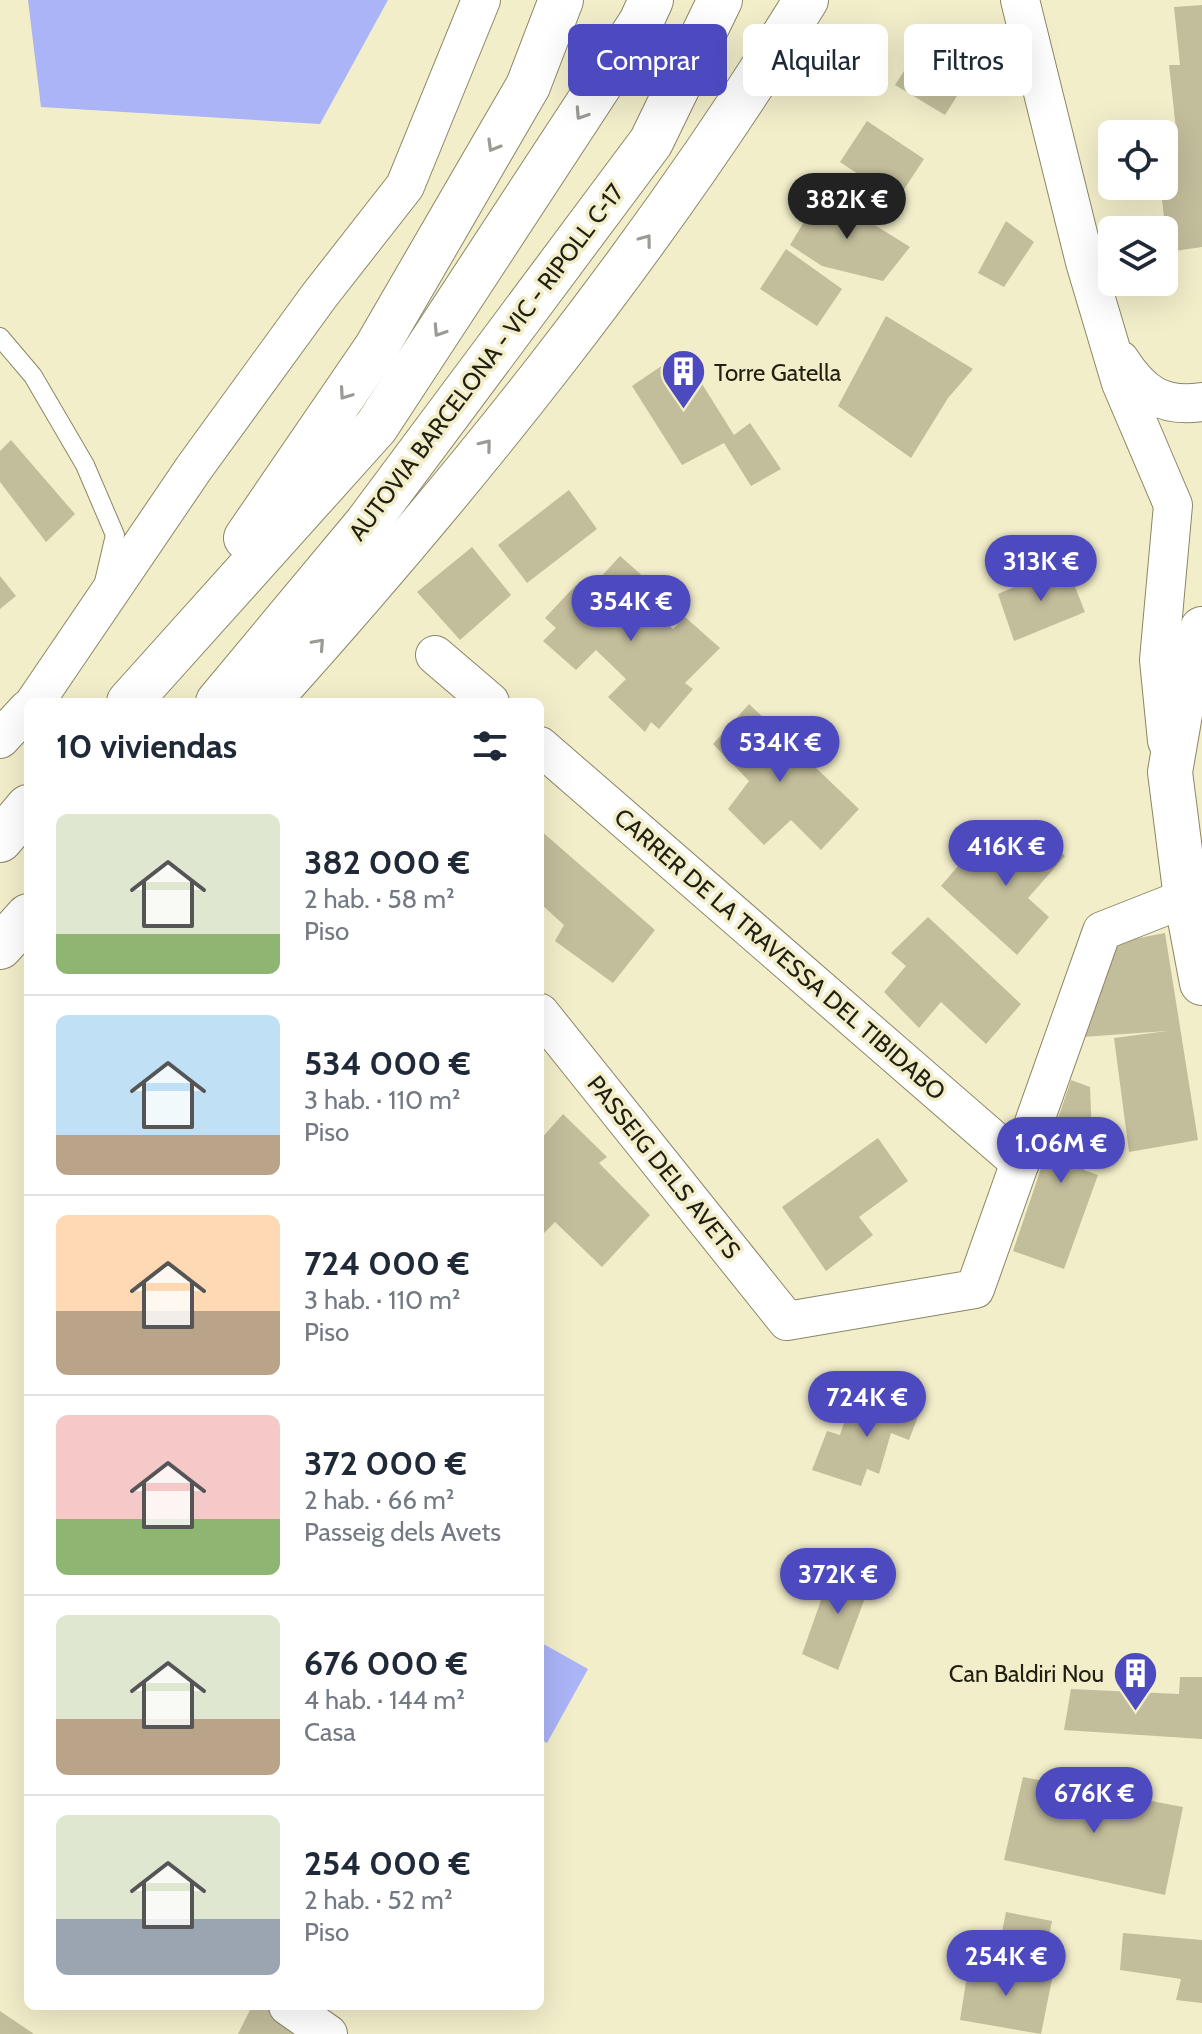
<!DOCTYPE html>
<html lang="es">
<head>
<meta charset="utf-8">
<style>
	:root { --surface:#fff; --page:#f2f2f3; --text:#1f2937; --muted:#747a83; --line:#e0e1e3; --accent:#4d4ac0 }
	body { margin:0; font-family:Cabin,sans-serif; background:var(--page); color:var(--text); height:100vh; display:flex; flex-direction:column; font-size:30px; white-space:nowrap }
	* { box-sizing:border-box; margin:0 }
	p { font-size:26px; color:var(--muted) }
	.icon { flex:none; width:44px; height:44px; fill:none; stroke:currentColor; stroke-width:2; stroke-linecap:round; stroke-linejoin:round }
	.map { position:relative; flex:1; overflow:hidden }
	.sheet { position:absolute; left:24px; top:698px; width:520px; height:1312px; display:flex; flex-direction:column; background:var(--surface); border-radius:12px; box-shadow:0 8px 32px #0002 }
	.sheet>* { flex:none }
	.banner { position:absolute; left:568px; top:24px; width:514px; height:72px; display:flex; gap:16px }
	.fabs { position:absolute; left:1098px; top:120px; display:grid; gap:16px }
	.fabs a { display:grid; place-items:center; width:80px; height:80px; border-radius:12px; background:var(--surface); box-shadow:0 8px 32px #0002; font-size:40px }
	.price { position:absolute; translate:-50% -68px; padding:0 18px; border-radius:28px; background:var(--accent); color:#fff; font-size:26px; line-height:52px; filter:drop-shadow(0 2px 4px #0008) }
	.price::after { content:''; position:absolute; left:50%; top:48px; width:24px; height:18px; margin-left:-12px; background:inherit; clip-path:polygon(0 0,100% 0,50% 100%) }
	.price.selected { background:#222; color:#fff }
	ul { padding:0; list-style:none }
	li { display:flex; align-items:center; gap:24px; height:200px; padding:0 32px }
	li+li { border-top:2px solid var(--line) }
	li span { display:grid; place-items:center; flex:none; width:224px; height:160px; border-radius:12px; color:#555 }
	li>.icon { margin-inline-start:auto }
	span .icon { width:96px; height:96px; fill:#fffc; stroke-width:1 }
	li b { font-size:34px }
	h2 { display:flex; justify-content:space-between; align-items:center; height:96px; padding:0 32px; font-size:34px }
	.tag { padding:0 28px; border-radius:12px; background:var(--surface); box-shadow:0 8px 32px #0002; font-size:28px; line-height:72px }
	.tag.selected { background:var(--accent); color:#fff }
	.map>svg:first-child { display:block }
	.green { fill:#abb4f6 }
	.building { fill:#c2bd9b }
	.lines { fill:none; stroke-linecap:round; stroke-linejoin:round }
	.service-casing { stroke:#8b8766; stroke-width:20 }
	.minor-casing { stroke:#8b8766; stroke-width:40 }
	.tertiary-casing { stroke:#8b8766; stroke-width:46 }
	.trunk-casing { stroke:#8b8766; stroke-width:46 }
	.service { stroke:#fff; stroke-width:18 }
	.minor { stroke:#fff; stroke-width:38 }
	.tertiary { stroke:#fff; stroke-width:44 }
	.trunk { stroke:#fff; stroke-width:44 }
	.oneway { stroke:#9b9a94 }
	.labels { text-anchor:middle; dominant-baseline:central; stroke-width:7; stroke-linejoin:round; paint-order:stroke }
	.street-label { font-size:24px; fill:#211f12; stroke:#f2eeca }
	.poi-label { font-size:24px; fill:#211f12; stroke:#f2eeca; text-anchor:start }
</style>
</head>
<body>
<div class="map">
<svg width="1202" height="2034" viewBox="0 0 1202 2034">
	<rect width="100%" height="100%" fill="#f2eeca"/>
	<g class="green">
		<path d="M28 0H388L320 124 41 107Z"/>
		<path d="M540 1642 588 1669 547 1743 540 1739Z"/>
	</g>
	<g class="building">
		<path d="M1202 5V247L1168 252 1161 191 1171 188 1165 130 1176 129 1169 65H1180L1174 7Z"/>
		<path d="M926 37 964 85 945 115 895 85Z"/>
		<path d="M867 121 924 159 897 200 840 162Z"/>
		<path d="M822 192 910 247 883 281 822 266 790 245Z"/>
		<path d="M1006 221 1034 242 1004 287 978 273Z"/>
		<path d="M786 249 842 289 817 326 760 289Z"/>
		<path d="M886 316 973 369 948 398 911 458 838 406Z"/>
		<path d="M682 352 734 435 750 423 781 469 751 486 724 443 682 465 632 386Z"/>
		<path d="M11 440 75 514 46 542 0 482V451Z"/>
		<path d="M569 490 597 529 527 583 498 545Z"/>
		<path d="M472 547 511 595 460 640 417 592Z"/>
		<path d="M620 556 655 587 643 600 673 629 685 617 720 648 685 683 693 689 659 729 651 722 645 732 608 697 626 679 596 650 576 670 543 641 556 628 545 618 576 585 587 592Z"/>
		<path d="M1066 564 1085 612 1014 641 998 594Z"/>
		<path d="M0 576 16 596 0 609Z"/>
		<path d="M749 704 859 809 821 850 791 820 764 845 728 809 749 781 713 744Z"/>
		<path d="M1037 826 1065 856 1028 898 1049 917 1017 955 941 886 975 846 999 866Z"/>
		<path d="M540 830 655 930 613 983 555 941 564 925 540 903Z"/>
		<path d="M928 917 1021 1004 986 1044 941 1002 919 1028 884 992 906 966 891 953Z"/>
		<path d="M1165 933 1198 1140 1129 1152 1114 1038 1167 1031 1082 1037 1118 942Z"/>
		<path d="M1071 1080 1090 1087 1092 1138 1084 1170 1098 1175 1064 1269 1013 1251Z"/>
		<path d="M563 1114 607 1157 599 1163 650 1215 602 1267 555 1222 540 1237V1140Z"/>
		<path d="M878 1138 908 1181 859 1217 873 1235 826 1271 782 1207Z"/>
		<path d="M882 1387 922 1406 909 1440 891 1433 879 1474 867 1469 861 1486 812 1470 827 1431 840 1435 847 1413 869 1421Z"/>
		<path d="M864 1560 877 1566 838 1670 802 1654 832 1569 857 1579Z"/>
		<path d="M1180 1677H1202V1739L1064 1730 1071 1689 1179 1694Z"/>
		<path d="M1023 1777 1183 1807 1165 1895 1004 1860Z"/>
		<path d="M1006 1912 1052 1921 1046 1951 1000 1942Z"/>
		<path d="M1123 1933 1202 1940V2003L1176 2000 1181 1979 1120 1970Z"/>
		<path d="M969 1963 1053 1974 1041 2034 960 2020Z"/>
		<path d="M252 2006H268L291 2017 306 2034H238Z"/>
		<path d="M0 2011 34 2034H0Z"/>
	</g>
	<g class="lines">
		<defs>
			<path id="service" d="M0 337 33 376 85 465 115 535 104 582"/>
			<g id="minor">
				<path d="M1020 0 1085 262 1121 383 1173 505 1159 660 1167 741"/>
				<path d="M1120 360C1141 393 1162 408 1202 402"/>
				<path d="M435 655 490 702"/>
				<path d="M35 702 194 468 319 296 405 186 481 0"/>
				<path d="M0 739 28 709"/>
				<path d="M540 746 1020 1163"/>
				<path d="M540 1013 787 1321 975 1289 1102 931 1186 898"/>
				<path d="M288 2006 328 2034"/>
			</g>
			<path id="tertiary" d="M1202 629 1186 679 1170 772 1186 898 1202 983"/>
			<g id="trunk">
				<path d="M246 538 376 348 528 86 561 0"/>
				<path d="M129 702 376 427 641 22 651 0"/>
				<path d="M218 702 367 523 651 142 720 0"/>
				<path d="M267 702C465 482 650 252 806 0"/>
				<path d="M0 840 28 807"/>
				<path d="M0 947 28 916"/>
			</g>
		</defs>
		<use href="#service" class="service-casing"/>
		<use href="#minor" class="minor-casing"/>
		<use href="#tertiary" class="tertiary-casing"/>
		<use href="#trunk" class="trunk-casing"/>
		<use href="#service" class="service"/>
		<use href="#minor" class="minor"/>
		<use href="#tertiary" class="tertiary"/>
		<use href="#trunk" class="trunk"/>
	</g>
	<defs><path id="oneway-chevron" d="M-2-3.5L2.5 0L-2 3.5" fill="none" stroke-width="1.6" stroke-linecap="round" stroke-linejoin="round" transform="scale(2)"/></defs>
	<g class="oneway">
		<use href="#oneway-chevron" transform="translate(581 114) rotate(123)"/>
		<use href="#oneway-chevron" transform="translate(493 146) rotate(120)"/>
		<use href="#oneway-chevron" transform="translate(646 240) rotate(-53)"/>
		<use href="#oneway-chevron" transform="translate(439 331) rotate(123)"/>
		<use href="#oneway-chevron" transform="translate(345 394) rotate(125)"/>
		<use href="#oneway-chevron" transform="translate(486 445) rotate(-51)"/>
		<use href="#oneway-chevron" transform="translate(319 644) rotate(-48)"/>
	</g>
	<defs>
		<symbol id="building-pin" viewBox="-11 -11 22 30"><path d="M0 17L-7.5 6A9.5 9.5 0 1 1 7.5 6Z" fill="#4d4ac0" stroke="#f2eeca"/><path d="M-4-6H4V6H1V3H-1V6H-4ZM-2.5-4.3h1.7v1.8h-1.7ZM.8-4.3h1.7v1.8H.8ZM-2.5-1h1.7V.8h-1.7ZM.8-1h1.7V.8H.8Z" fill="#fff"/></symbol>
	</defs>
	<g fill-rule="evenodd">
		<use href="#building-pin" x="658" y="346" width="51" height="69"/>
		<use href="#building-pin" x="1110" y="1648" width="51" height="69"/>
	</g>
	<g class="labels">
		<g class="street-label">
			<text transform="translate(486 362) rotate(-53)">AUTOVIA BARCELONA - VIC - RIPOLL C-17</text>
			<text transform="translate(780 954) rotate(41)">CARRER DE LA TRAVESSA DEL TIBIDABO</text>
			<text transform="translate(664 1167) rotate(51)">PASSEIG DELS AVETS</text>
		</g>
		<g class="poi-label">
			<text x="714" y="372">Torre Gatella</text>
			<text x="1104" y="1673" text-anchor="end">Can Baldiri Nou</text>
		</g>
	</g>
</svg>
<div class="fabs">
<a><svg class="icon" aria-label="locate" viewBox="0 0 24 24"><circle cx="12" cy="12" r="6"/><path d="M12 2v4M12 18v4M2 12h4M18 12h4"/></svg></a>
<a><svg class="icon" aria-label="layers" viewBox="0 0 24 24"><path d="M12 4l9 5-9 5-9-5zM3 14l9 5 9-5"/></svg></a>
</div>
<b class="price selected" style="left:847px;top:241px">382K €</b>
<b class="price" style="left:1041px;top:603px">313K €</b>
<b class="price" style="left:631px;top:643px">354K €</b>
<b class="price" style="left:780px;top:784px">534K €</b>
<b class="price" style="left:1006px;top:888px">416K €</b>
<b class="price" style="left:1061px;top:1185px">1.06M €</b>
<b class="price" style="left:867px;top:1439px">724K €</b>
<b class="price" style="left:838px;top:1616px">372K €</b>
<b class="price" style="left:1094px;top:1835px">676K €</b>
<b class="price" style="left:1006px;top:1998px">254K €</b>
<div class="banner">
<a class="tag selected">Comprar</a>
<a class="tag">Alquilar</a>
<a class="tag">Filtros</a>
</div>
<section class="sheet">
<h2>10 viviendas<svg class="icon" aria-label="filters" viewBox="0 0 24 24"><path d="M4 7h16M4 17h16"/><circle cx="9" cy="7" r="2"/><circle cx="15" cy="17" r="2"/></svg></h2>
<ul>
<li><span style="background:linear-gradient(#dfe7d0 75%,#8fb573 0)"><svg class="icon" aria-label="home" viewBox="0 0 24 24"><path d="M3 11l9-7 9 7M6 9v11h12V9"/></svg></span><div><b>382 000 €</b><p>2 hab. · 58 m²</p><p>Piso</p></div></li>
<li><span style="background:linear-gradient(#bfe0f5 75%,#b9a48a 0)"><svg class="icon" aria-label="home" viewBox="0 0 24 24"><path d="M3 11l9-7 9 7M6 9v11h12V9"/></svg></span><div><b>534 000 €</b><p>3 hab. · 110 m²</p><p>Piso</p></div></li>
<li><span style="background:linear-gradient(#ffd9b3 60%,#b9a48a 0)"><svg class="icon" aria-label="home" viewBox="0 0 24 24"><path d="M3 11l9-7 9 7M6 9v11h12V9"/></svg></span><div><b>724 000 €</b><p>3 hab. · 110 m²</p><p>Piso</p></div></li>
<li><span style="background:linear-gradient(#f6c9c9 65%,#8fb573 0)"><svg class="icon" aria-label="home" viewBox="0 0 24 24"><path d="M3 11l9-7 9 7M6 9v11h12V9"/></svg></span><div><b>372 000 €</b><p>2 hab. · 66 m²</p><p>Passeig dels Avets</p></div></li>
<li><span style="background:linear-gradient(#dfe7d0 65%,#b9a48a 0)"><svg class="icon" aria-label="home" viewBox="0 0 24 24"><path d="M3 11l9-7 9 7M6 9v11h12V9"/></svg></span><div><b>676 000 €</b><p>4 hab. · 144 m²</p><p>Casa</p></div></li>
<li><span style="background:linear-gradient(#dfe7d0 65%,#9aa5b1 0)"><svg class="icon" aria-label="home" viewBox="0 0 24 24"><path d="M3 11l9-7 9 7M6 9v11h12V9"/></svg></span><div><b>254 000 €</b><p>2 hab. · 52 m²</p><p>Piso</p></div></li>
</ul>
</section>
</div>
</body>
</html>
